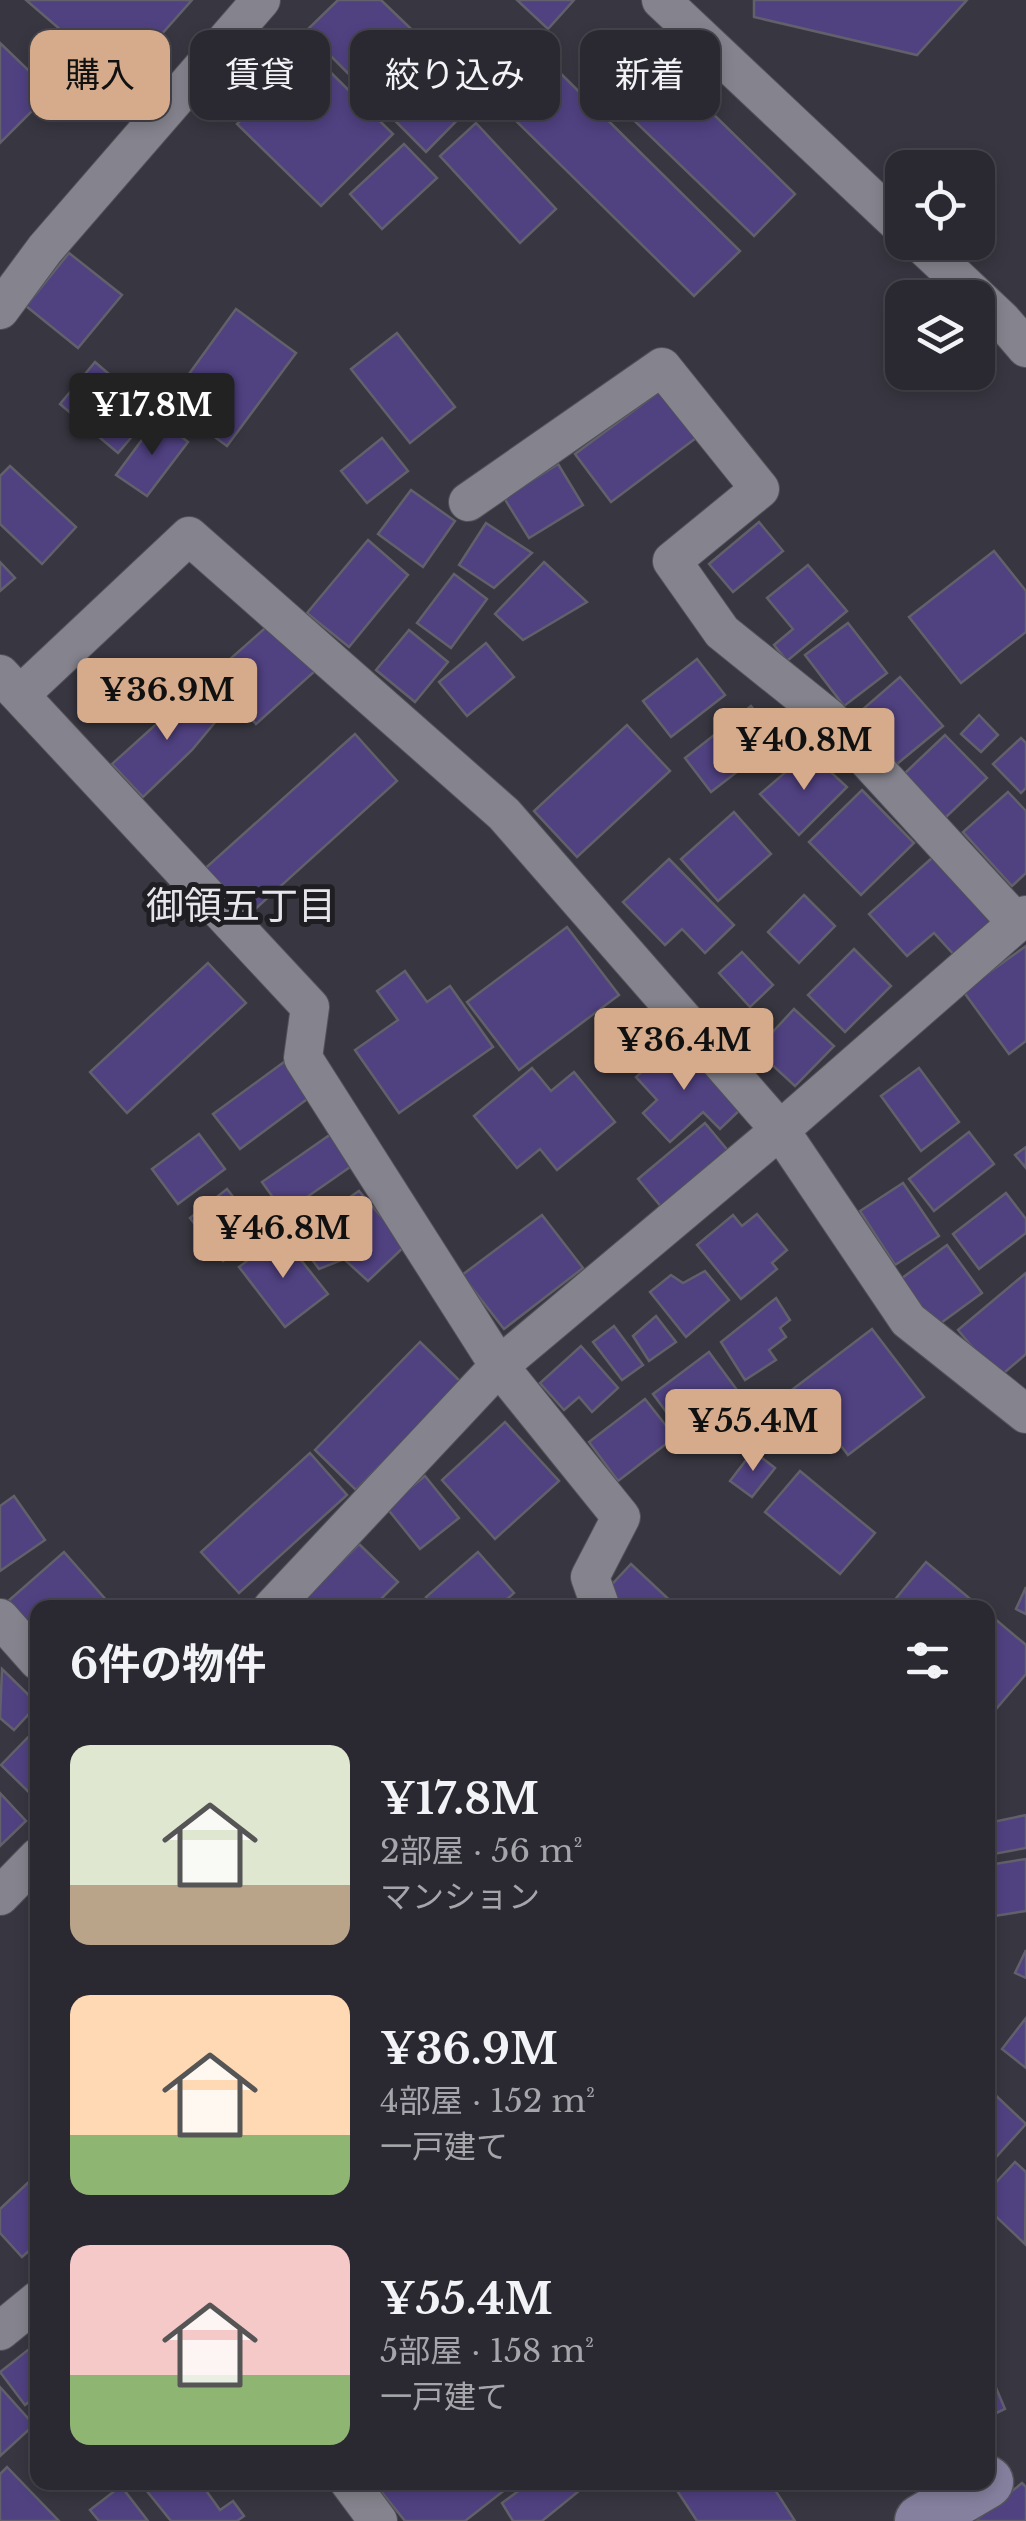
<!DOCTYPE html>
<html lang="ja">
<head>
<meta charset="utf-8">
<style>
	:root { --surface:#2a2830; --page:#36343c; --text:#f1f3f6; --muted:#a5a6ab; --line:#46444c; --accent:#d6ab8b }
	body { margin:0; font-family:"Libre Baskerville","Noto Sans JP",serif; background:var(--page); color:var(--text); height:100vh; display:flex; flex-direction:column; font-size:38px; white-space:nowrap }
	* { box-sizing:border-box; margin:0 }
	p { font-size:32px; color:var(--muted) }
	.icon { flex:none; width:55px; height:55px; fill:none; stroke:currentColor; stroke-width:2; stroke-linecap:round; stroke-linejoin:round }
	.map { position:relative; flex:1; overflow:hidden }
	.drawer { position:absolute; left:30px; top:1600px; width:965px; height:890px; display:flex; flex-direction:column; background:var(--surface); border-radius:20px; box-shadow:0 5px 15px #0003,0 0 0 2px var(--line) }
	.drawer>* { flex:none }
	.top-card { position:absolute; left:30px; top:30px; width:968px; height:90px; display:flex; gap:20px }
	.buttons { position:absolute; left:885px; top:150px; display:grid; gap:20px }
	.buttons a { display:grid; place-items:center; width:110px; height:110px; border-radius:20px; background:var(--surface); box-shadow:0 5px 15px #0003,0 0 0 2px var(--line); font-size:50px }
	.price { position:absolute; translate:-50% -85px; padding:0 22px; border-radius:10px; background:var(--accent); color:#111; font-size:32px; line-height:65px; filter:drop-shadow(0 2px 5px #0008) }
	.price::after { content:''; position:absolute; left:50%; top:60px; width:30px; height:22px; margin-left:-15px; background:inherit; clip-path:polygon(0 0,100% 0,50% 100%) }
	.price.active { background:#222; color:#fff }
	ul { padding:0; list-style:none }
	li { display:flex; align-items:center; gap:30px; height:250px; padding:0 40px }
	li span { display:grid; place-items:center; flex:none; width:280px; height:200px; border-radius:20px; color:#555 }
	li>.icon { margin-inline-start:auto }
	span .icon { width:120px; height:120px; fill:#fffc; stroke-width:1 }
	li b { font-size:42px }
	h2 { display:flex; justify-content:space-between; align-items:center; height:120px; padding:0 40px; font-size:42px }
	.tag { padding:0 35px; border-radius:20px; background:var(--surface); box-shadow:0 5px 15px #0003,0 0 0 2px var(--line); font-size:35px; line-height:90px }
	.tag.active { background:var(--accent); color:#111 }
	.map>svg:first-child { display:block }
	.building { fill:#504181; stroke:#62606a; stroke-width:2.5 }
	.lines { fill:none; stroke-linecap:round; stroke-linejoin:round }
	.street-casing { stroke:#525259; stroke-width:40 }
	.secondary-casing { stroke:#525259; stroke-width:55 }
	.street { stroke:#85848e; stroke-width:38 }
	.secondary { stroke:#85809e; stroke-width:52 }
	.labels { text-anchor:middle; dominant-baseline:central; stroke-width:10; stroke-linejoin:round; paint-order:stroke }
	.neighbourhood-label { font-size:38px; fill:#e5e5eb; stroke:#1f1f23 }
</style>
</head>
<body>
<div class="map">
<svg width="1026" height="2521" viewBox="0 0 1026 2521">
	<rect width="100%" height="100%" fill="#383640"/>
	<g class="building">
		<path d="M26 0H192L120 81Z"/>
		<path d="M338 0H381L481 96 426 152 306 31Z"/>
		<path d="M517 0H574L548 29Z"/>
		<path d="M754 0H967L917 55 754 17Z"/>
		<path d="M0 43 51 92 0 143Z"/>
		<path d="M309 51 393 134 321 206 237 124Z"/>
		<path d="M549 62 740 251 694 296 503 108Z"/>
		<path d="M661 63 795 194 754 236 619 106Z"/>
		<path d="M476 123 556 209 520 243 440 156Z"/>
		<path d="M404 144 437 178 382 229 350 194Z"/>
		<path d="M69 253 122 295 78 348 26 306Z"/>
		<path d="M236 309 296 353 227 446 168 403Z"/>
		<path d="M397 333 455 407 410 443 351 369Z"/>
		<path d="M95 362 153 412 118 453 60 404Z"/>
		<path d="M660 391 696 438 611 502 575 454Z"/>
		<path d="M158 418 188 442 147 496 116 475Z"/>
		<path d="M382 438 408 471 367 503 341 471Z"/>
		<path d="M558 464 583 505 529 538 504 498Z"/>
		<path d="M10 466 76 527 42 564 0 524V476Z"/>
		<path d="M411 490 455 521 423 567 378 534Z"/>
		<path d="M759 522 783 551 733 592 709 564Z"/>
		<path d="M486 523 532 553 494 588 459 565Z"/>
		<path d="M368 540 408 575 349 647 307 613Z"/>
		<path d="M994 551 1026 591V632L961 683 909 617Z"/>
		<path d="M0 562 15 578 0 591Z"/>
		<path d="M544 562 587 602 523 640 495 614Z"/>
		<path d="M808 565 847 611 787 661 774 645 793 629 767 598Z"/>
		<path d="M454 574 487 599 451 648 417 623Z"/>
		<path d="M272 622 315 671 256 724 212 675Z"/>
		<path d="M848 623 887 673 844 706 805 655Z"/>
		<path d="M409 630 448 662 415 702 376 670Z"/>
		<path d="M486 643 514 677 467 716 439 682Z"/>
		<path d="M697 659 725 695 671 737 643 701Z"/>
		<path d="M900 677 943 726 897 764 855 716Z"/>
		<path d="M194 690 221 715 192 750 143 797 112 764Z"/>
		<path d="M751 706 778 740 711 792 685 758Z"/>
		<path d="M979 715 998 735 981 752 961 734Z"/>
		<path d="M627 725 670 771 577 857 534 811Z"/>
		<path d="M355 734 397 781 243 920 200 873Z"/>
		<path d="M945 735 987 778 945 818 904 774Z"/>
		<path d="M1021 738 1026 743V788L1021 793 993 764Z"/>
		<path d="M809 752 847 787 799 835 760 794Z"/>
		<path d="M862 790 914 843 861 895 809 842Z"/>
		<path d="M1008 792 1026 811V873L1012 886 963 832Z"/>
		<path d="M734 812 771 854 718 901 681 859Z"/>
		<path d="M933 857 993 923 956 957 934 933 907 956 869 914Z"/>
		<path d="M669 859 734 925 705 953 682 929 665 945 623 902Z"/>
		<path d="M804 895 835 926 799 963 768 932Z"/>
		<path d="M567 927 619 995 519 1070 467 1002Z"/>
		<path d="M1026 946V1041L1009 1054 963 991Z"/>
		<path d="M854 949 891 986 845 1032 808 995Z"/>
		<path d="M742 952 773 985 750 1007 719 973Z"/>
		<path d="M208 963 246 1003 127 1113 90 1072Z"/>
		<path d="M405 971 427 1002 450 986 493 1047 399 1113 355 1050 398 1020 377 991Z"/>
		<path d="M794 1009 834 1046 795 1086 756 1050Z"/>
		<path d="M677 1039 742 1108 720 1129 703 1112 670 1142 643 1113 657 1100 636 1077Z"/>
		<path d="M284 1062 310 1097 240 1149 213 1114Z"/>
		<path d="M532 1068 551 1091 574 1072 615 1122 557 1170 540 1149 517 1168 474 1116Z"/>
		<path d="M919 1068 959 1122 921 1151 881 1096Z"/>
		<path d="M705 1123 730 1153 663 1209 638 1179Z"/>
		<path d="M969 1132 994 1164 934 1211 909 1179Z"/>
		<path d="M199 1134 225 1169 178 1204 152 1169Z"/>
		<path d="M331 1134 353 1165 284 1213 262 1182Z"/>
		<path d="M1026 1147V1168L1015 1155Z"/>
		<path d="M903 1183 939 1236 895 1265 860 1211Z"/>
		<path d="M227 1189 261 1232 223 1261 190 1218Z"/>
		<path d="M359 1191 406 1245 368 1281 344 1259 319 1269 301 1245 323 1230 318 1219Z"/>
		<path d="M1006 1193 1026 1219V1233L979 1269 953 1234Z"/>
		<path d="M757 1214 787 1250 772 1263 777 1269 741 1299 697 1245 733 1215 742 1226Z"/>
		<path d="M542 1215 583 1268 504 1329 462 1275Z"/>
		<path d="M281 1235 328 1294 285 1327 239 1267Z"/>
		<path d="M947 1245 982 1293 934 1328 898 1281Z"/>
		<path d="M705 1271 729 1300 686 1337 650 1292 671 1275 683 1283Z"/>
		<path d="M1026 1273V1354L998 1378 958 1330Z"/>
		<path d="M776 1298 790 1320 780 1328 786 1337 769 1350 776 1360 745 1380 721 1342Z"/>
		<path d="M656 1316 676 1342 649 1361 633 1336Z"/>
		<path d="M614 1326 643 1365 622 1380 593 1342Z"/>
		<path d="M872 1329 924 1397 848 1455 814 1410 790 1428 772 1405Z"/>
		<path d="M420 1342 461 1382 356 1490 315 1450Z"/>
		<path d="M581 1346 618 1388 592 1412 579 1397 564 1410 540 1383Z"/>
		<path d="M709 1352 737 1390 681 1432 653 1394Z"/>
		<path d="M645 1399 675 1437 618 1481 589 1442Z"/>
		<path d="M505 1422 559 1481 495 1539 442 1480Z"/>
		<path d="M753 1451 775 1468 752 1497 730 1481Z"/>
		<path d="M310 1453 347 1495 239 1593 201 1552Z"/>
		<path d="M800 1471 875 1533 840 1574 765 1512Z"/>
		<path d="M425 1476 459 1518 420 1549 386 1507Z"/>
		<path d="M14 1496 45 1540 0 1571V1506Z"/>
		<path d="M359 1544 398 1582 372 1608H317L306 1597Z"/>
		<path d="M64 1552 107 1601 99 1608H38V1636L7 1602Z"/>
		<path d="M478 1552 514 1593 497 1608H436L426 1597Z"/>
		<path d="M926 1562 981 1608H888Z"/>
		<path d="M631 1564 678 1608H613L601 1596Z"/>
		<path d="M1026 1587V1614L1016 1609Z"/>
		<path d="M988 1613 1026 1645V1674L997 1708 988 1700Z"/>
		<path d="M2 1669 38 1704 14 1730 0 1718Z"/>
		<path d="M38 1727V1801L1 1765Z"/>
		<path d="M0 1793 26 1821 0 1846Z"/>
		<path d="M1026 1815V1848L988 1855V1823Z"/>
		<path d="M1026 1859V1911L988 1917V1865Z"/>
		<path d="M1026 1950V1978L1015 1973Z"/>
		<path d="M1026 2018V2068L1002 2049Z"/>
		<path d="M988 2088 1026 2124 988 2166Z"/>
		<path d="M1015 2162 1026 2172 1025 2244 988 2209V2191Z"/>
		<path d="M34 2177 38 2181V2243L22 2257 0 2233V2209Z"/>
		<path d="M38 2342V2395L25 2405 0 2372Z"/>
		<path d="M988 2369 1005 2409 988 2417Z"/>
		<path d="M0 2387 34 2425 0 2456Z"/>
		<path d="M7 2467 59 2521H0V2474Z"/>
		<path d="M146 2482H200L220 2510 233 2501 244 2516 237 2521H171L142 2485Z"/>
		<path d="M379 2482H501L506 2489 465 2521H405L376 2485Z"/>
		<path d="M510 2482H590L542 2521H513L502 2503 517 2492Z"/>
		<path d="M686 2482H770L795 2521H697L676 2489Z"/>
		<path d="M1022 2483 1026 2487V2521H975Z"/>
		<path d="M121 2486 148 2521H99L90 2510Z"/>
	</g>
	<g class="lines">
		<defs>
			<g id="street">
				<path d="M661 0 902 227"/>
				<path d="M919 242 1002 320 1026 348"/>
				<path d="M0 310 45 249 261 0"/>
				<path d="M468 502 662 367 760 489 672 561 722 632 829 718 1017 923"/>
				<path d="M0 674 310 1007 303 1058 499 1366 621 1517 590 1577 601 1608"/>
				<path d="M21 694 189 536 504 814 780 1130 908 1320 1026 1414"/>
				<path d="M272 1608 499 1366 780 1130 1026 915"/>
				<path d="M0 1618 38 1661"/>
				<path d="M0 1896 38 1857"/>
				<path d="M0 2331 38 2300"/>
				<path d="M349 2482 378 2521"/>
			</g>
			<path id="secondary" d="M921 2521 987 2482"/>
		</defs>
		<use href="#street" class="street-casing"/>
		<use href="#secondary" class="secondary-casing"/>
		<use href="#street" class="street"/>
		<use href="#secondary" class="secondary"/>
	</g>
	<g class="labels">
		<g class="neighbourhood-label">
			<text x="241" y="905">御領五丁目</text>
		</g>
	</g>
</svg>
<div class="buttons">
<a><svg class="icon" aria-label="locate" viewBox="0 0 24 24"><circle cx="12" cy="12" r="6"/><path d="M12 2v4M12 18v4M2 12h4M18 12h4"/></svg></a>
<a><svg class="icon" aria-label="layers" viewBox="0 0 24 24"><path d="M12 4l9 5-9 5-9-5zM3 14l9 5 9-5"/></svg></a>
</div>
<b class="price active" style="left:152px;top:458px">¥17.8M</b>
<b class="price" style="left:167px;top:743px">¥36.9M</b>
<b class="price" style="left:804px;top:793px">¥40.8M</b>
<b class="price" style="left:684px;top:1093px">¥36.4M</b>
<b class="price" style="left:283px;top:1281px">¥46.8M</b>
<b class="price" style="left:753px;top:1474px">¥55.4M</b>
<div class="top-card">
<a class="tag active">購入</a>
<a class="tag">賃貸</a>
<a class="tag">絞り込み</a>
<a class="tag">新着</a>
</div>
<section class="drawer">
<h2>6件の物件<svg class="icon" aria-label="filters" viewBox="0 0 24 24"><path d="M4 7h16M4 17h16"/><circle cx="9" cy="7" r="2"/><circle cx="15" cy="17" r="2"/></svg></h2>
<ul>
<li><span style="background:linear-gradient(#dfe7d0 70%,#b9a48a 0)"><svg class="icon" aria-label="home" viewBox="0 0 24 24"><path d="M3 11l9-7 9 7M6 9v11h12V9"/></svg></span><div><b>¥17.8M</b><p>2部屋 · 56 m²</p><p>マンション</p></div></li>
<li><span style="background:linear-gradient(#ffd9b3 70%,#8fb573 0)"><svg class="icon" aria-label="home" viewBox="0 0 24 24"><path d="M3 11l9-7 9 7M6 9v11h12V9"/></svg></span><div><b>¥36.9M</b><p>4部屋 · 152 m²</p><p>一戸建て</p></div></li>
<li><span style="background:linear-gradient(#f6c9c9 65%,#8fb573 0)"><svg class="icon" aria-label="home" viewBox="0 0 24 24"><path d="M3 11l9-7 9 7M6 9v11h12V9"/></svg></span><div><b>¥55.4M</b><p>5部屋 · 158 m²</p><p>一戸建て</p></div></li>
</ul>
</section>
</div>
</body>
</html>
